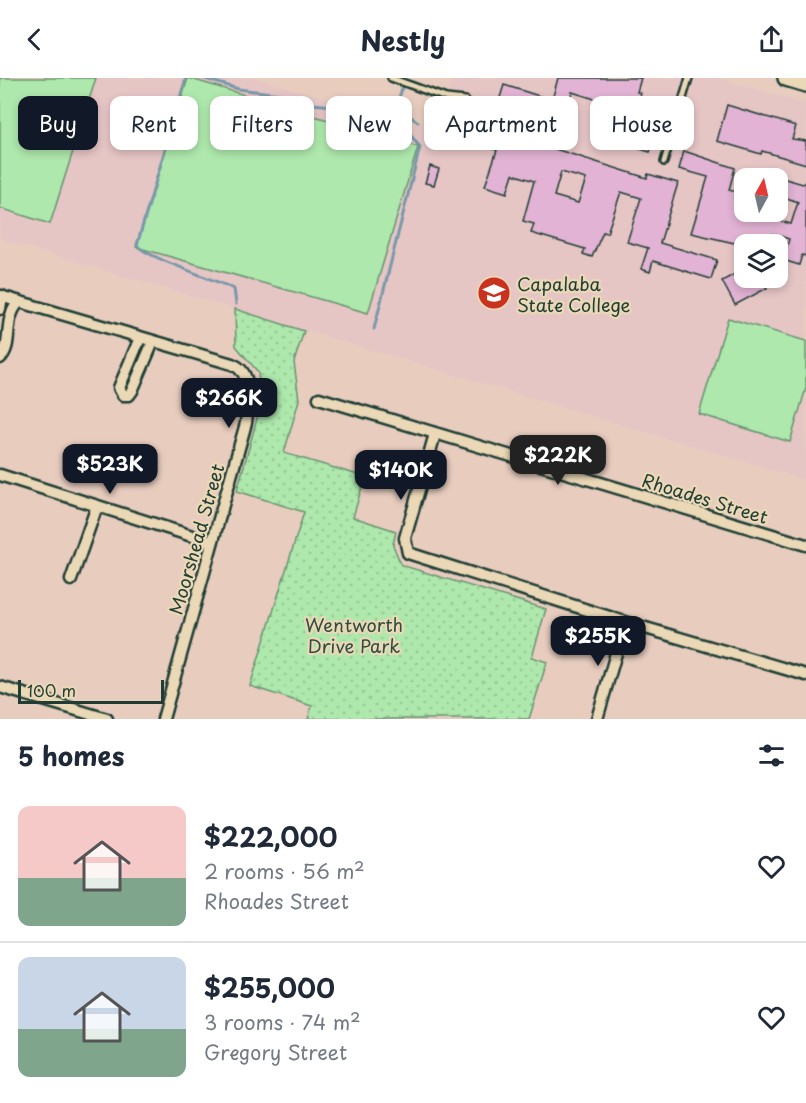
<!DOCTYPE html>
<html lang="en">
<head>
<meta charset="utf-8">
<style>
	:root { --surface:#fff; --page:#f6f6f7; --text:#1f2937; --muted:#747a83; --line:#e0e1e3; --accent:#111827 }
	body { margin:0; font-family:"Playpen Sans",sans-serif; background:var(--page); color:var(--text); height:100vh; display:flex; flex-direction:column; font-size:22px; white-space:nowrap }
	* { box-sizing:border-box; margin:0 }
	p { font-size:20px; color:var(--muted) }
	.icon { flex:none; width:33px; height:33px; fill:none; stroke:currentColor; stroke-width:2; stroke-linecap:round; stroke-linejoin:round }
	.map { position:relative; height:641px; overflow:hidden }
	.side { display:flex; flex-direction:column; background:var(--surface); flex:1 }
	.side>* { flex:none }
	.banner { position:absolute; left:18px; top:18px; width:771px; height:54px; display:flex; gap:12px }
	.needle { width:39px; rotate:8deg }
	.controls { position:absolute; left:734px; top:90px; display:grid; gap:12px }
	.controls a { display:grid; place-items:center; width:54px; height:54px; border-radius:12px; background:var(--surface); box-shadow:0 3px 9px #0003; font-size:30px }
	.scale { position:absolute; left:18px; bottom:15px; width:146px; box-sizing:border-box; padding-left:6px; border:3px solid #1f3d34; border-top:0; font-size:16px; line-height:21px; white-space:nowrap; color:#1f3d34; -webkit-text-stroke:4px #ebd8b6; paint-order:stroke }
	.price { position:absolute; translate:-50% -51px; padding:0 14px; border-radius:12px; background:var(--accent); color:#fff; font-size:20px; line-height:39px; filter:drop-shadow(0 2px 3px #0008) }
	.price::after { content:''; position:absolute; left:50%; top:36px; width:18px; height:14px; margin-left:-9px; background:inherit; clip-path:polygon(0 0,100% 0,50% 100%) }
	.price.current { background:#222; color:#fff }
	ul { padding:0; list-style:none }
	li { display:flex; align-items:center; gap:18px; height:150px; padding:0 18px }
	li+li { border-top:2px solid var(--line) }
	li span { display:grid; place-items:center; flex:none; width:168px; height:120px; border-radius:12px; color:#555 }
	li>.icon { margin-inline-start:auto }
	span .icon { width:72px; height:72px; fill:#fffc; stroke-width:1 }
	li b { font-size:26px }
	h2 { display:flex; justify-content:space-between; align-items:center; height:72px; padding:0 18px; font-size:26px }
	.chip { padding:0 21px; border-radius:12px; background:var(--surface); box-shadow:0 3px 9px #0003; font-size:21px; line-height:54px }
	.chip.current { background:var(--accent); color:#fff }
	header { display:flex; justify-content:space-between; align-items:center; height:78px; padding:0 18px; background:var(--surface); font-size:27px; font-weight:700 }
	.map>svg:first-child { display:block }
	.built { fill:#e6c5c5; fill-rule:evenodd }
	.grass { fill:#aee8ac; stroke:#669270; stroke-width:1.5 }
	.park { fill:url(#park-dots); stroke:#669270; stroke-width:1.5 }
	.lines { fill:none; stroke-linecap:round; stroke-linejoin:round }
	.stream { stroke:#7798aa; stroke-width:3 }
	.building { fill:#e2b3d4; stroke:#1f3d34; stroke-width:1.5; fill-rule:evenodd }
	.lane-casing { stroke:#1f3d34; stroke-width:10 }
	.street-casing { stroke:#1f3d34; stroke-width:15 }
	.secondary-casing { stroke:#1f3d34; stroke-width:20 }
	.lane { stroke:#ebd8b6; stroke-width:5 }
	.street { stroke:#ebd8b6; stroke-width:10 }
	.secondary { stroke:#ebd8b6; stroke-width:15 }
	.labels { text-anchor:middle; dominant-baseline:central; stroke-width:4.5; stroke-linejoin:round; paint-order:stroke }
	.poi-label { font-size:18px; fill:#1f3d34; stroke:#ebd8b6; text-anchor:start }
	.street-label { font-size:18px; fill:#1f3d34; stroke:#ebd8b6 }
	.park-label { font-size:18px; fill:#2d4e40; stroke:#ebd8b6 }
</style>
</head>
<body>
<header><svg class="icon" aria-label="back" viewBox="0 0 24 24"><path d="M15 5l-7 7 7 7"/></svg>Nestly<svg class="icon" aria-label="share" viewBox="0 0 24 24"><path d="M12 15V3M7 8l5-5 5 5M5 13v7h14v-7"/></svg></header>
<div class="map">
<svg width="806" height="641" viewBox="0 0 806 641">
	<defs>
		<pattern id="park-dots" width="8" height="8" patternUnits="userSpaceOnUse" patternTransform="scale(1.5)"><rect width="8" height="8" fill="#aee8ac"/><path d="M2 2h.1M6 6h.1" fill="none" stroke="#95c895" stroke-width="1.8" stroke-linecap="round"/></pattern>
	</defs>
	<rect width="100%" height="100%" fill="#e8cdbf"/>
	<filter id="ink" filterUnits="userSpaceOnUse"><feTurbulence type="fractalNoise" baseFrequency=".0167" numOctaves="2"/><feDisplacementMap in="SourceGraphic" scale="12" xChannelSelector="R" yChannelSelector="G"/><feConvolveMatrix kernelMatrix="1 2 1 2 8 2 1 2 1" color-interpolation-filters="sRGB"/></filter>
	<g filter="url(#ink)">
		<path class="built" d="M0 0H255L385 37 379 52 392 57 440 36 453 0H718L806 26V402L0 161ZM744 100H777V134H744ZM744 166H777V200H744Z"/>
		<g class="grass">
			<path d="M0 0H96L50 146 0 130Z"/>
			<path d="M188 0 418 69 368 235 136 169Z"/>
			<path d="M728 240 806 263V310L790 364 699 336Z"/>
		</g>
		<path class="park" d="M235 231 304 253 294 284 299 322 284 375 365 399 353 439 396 453 393 467 401 487 546 531 532 579 547 584 529 641H308L312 628 250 608 304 434 237 413 261 326 258 294 236 268Z"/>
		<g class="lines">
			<g class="stream">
				<path d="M186 0 137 167C145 179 215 201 234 211L236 226"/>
				<path d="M202 0 238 11 303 19 312 26 344 29 392 42"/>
				<path d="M398 29 418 44"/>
				<path d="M389 54 402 10"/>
				<path d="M374 251 420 69 406 52 396 28"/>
			</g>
		</g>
		<g class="building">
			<path d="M558 0H641L637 14 641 15 633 46 657 53 650 74 604 60 614 27 572 14 555 71 647 100 648 96 678 105 660 165 717 182 711 201 653 183 650 194 641 191 648 170 627 164 641 120 621 114 607 155 603 154 592 179 583 176 585 171 531 155 534 146 523 143 534 103 513 96 507 115 485 108 497 72 493 71 502 44 498 42 502 27 498 26 504 7 552 22ZM561 94 586 101 578 125 554 118Z"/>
			<path d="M727 27 796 48 792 61 806 63V86L762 73 761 76 717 63Z"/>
			<path d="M684 73 735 90 729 112 744 116V134H777V117L782 100 803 106 806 104V178L802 177 799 187 783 182 789 161 773 156 770 166 745 160 743 167 691 155 708 99 679 91ZM784 119 798 124 791 146 777 142Z"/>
			<path d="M430 88 439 91 434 107 425 105Z"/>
			<path d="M744 191V200H761L767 210 735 227 722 203Z"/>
		</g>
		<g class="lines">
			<defs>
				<g id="lane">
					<path d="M391 0 446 20 465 22"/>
					<path d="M664 84 689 0"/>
				</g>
				<g id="street">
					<path d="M0 218 232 286C254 294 248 325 246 345L163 641"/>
					<path d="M0 231 2 218"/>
					<path d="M140 260 119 310 123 317H129L132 313 153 264"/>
					<path d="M0 280C14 267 2 241 19 224"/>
					<path d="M319 320 806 467"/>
					<path d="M435 356 405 460 408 475 625 544 806 597"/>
					<path d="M0 397 211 464"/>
					<path d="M71 502 97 428"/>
					<path d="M0 609 107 641"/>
					<path d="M597 641 625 544"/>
				</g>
				<path id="secondary" d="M786 0 806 6"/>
			</defs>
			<use href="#lane" class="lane-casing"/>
			<use href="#street" class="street-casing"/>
			<use href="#secondary" class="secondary-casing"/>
			<use href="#lane" class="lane"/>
			<use href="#street" class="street"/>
			<use href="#secondary" class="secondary"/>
		</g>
	</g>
	<defs>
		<symbol id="school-disc" viewBox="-11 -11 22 22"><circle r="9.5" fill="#c8321e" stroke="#ebd8b6"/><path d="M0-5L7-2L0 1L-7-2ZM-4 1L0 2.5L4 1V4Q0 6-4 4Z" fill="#fff"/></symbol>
	</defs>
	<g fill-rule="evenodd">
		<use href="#school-disc" x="475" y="196" width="38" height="38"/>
	</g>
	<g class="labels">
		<g class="poi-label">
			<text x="517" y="205">Capalaba<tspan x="517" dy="21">State College</tspan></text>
		</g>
		<g class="street-label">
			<text transform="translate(705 420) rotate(17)">Rhoades Street</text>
			<text transform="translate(196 461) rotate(-74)">Moorshead Street</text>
		</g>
		<g class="park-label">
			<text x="354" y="546">Wentworth<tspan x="354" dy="21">Drive Park</tspan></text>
		</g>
	</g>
</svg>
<div class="controls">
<a><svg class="needle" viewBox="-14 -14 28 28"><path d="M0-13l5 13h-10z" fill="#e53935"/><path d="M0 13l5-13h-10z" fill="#747a83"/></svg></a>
<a><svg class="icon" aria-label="layers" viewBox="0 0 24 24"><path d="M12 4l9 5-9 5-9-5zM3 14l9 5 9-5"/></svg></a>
</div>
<div class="scale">100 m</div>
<b class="price" style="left:229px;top:351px">$266K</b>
<b class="price current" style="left:558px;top:408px">$222K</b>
<b class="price" style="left:110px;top:417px">$523K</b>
<b class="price" style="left:401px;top:423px">$140K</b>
<b class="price" style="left:598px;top:589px">$255K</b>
<div class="banner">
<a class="chip current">Buy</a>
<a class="chip">Rent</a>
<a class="chip">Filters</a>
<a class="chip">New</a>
<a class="chip">Apartment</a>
<a class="chip">House</a>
</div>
</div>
<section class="side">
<h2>5 homes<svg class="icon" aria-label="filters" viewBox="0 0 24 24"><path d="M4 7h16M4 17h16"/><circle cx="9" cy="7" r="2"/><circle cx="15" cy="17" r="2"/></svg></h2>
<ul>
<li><span style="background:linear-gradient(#f6c9c9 60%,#7fa58c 0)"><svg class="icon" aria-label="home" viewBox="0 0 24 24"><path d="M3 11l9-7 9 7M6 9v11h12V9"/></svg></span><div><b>$222,000</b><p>2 rooms · 56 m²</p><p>Rhoades Street</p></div><svg class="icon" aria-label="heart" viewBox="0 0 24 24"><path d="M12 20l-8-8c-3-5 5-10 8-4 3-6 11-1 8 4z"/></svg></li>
<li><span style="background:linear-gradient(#c9d6e8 60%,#7fa58c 0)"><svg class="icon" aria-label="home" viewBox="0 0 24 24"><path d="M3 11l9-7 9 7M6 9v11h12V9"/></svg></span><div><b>$255,000</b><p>3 rooms · 74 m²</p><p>Gregory Street</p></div><svg class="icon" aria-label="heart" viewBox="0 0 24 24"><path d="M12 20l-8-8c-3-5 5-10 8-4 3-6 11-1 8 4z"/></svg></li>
</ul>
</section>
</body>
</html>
